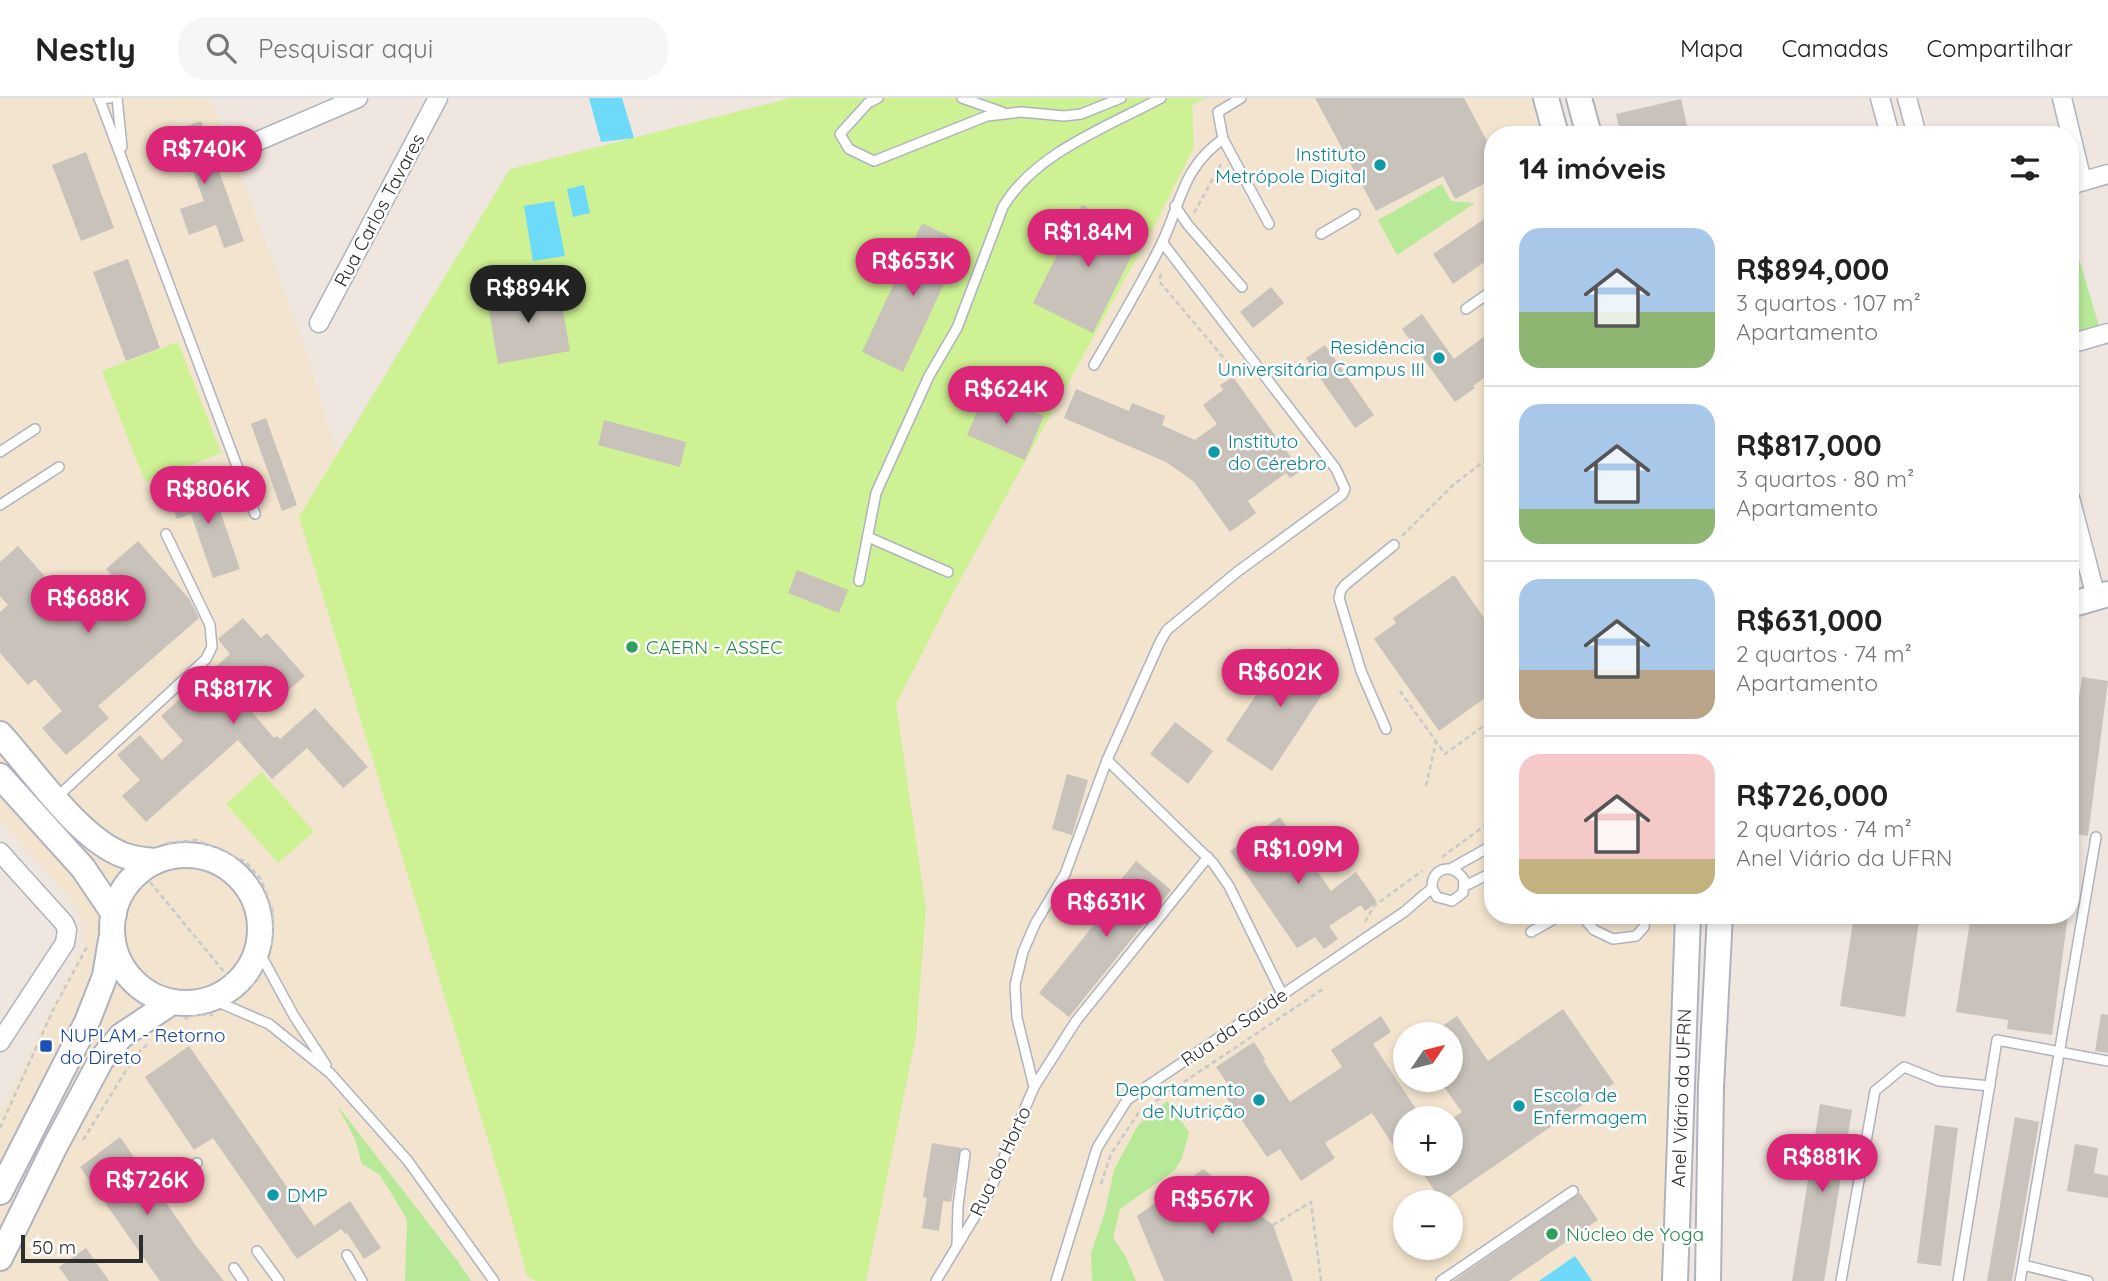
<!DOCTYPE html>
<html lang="pt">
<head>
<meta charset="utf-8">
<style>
	:root { --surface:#fff; --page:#f6f6f6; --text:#222; --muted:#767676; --line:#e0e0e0; --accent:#db2777 }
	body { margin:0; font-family:Quicksand,sans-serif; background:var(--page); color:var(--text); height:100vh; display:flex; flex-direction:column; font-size:26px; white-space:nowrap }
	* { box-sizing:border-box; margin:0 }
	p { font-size:23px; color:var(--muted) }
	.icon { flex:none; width:38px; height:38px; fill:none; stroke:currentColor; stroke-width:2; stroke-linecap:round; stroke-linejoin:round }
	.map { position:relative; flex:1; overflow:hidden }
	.panel { position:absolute; left:1484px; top:28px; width:595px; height:798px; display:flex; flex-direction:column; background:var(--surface); border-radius:28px; box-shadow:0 4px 10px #0003 }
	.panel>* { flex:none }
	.needle { width:46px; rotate:55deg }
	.buttons { position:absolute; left:1393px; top:924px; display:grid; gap:14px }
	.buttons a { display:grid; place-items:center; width:70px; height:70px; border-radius:50%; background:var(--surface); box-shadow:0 4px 10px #0003; font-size:35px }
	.scale { position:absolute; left:21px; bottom:18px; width:122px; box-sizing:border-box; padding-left:7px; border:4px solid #2d2d2d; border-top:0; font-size:19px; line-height:24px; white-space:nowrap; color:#2d2d2d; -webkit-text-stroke:5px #fff; paint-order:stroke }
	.price { position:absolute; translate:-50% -60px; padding:0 16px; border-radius:24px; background:var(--accent); color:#fff; font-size:23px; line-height:46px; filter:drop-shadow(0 2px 4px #0008) }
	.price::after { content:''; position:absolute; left:50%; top:42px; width:21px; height:16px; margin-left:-10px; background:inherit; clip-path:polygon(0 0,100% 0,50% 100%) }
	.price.on { background:#222; color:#fff }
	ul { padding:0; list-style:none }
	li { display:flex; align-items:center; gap:21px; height:175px; padding:0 35px }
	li+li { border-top:2px solid var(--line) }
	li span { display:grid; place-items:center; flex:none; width:196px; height:140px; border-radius:21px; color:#555 }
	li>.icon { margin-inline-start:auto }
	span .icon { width:84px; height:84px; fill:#fffc; stroke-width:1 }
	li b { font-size:30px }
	h2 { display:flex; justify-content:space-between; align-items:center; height:84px; padding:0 35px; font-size:30px }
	header { display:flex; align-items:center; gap:42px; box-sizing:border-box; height:98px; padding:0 35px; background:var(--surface); border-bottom:2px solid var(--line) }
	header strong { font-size:33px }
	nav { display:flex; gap:38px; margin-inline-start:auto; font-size:24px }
	.search { width:490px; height:63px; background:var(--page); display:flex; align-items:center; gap:18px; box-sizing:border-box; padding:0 24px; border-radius:28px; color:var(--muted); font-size:26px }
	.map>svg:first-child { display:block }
	.education { fill:#f2e4ce; fill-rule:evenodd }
	.green { fill:#b8e998 }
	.pitch { fill:#cef193 }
	.water { fill:#6cdaf8 }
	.building { fill:#c8c2ba }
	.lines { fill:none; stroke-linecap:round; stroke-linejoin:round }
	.service-casing { stroke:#afb3be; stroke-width:12 }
	.minor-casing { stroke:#afb3be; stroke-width:21 }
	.secondary-casing { stroke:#afb3be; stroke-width:28 }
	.path { stroke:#c8c8c8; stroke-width:2.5; stroke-dasharray:5 3.5; stroke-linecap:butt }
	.service { stroke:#fff; stroke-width:9 }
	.minor { stroke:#fff; stroke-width:18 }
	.secondary { stroke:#fff; stroke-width:24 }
	.culture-dot { fill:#0f9aa8; stroke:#fff; stroke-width:2.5 }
	.leisure-dot { fill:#2e9e5b; stroke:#fff; stroke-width:2.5 }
	.transit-dot { fill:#1a4fb4; stroke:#fff; stroke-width:2.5 }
	.labels { text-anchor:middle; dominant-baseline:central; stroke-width:5; stroke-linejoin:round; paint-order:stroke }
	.culture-label { font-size:19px; fill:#0d838f; stroke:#fff; text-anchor:end }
	.street-label { font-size:19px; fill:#2d2d2d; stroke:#fff }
	.leisure-label { font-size:19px; fill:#27864d; stroke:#fff; text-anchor:start }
	.transit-label { font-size:19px; fill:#164399; stroke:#fff; text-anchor:start }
</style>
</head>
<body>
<header>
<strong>Nestly</strong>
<div class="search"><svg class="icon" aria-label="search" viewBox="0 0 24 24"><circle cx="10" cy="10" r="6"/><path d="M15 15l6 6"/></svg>Pesquisar aqui</div>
<nav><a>Mapa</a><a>Camadas</a><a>Compartilhar</a></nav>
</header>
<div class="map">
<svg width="2108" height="1183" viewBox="0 0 2108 1183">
	<rect width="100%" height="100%" fill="#efe7df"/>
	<g class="education">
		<path d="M0 0H210L240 74 305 249 337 355 299 419 506 1101 527 1178 536 1183H0V1014L82 850 83 829 69 798 0 724Z"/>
		<path d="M1206 0H1531L1539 37H1493V817H1672L1669 1102 1664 1183H866L916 938 926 811 896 606 954 493 1158 121 1194 49 1192 7ZM1405 936H1451V982H1405ZM1405 1020H1451V1066H1405ZM1405 1104H1451V1150H1405Z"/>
	</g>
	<g class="green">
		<path d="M1442 86 1451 103 1475 105 1397 157 1378 122Z"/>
		<path d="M2070 131 2100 231 2070 239Z"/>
		<path d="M1167 1003 1189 1034 1182 1060 1175 1072 1120 1111 1113 1140 1126 1159 1136 1183H1092L1091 1155 1105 1114 1114 1072 1138 1027Z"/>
		<path d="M337 1007 459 1165 471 1183H405L407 1121 380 1077 362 1066 355 1041Z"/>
	</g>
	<g class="pitch">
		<path d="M791 0H1206L1192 7 1194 49 1158 121 954 493 896 606 926 811 916 938 866 1183H536L527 1178 506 1101 299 419 510 71Z"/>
		<path d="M178 244 221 355 145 384 102 273Z"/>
		<path d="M262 674 314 734 278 765 226 706Z"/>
	</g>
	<g class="water">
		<path d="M589 0H622L634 40 601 44Z"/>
		<path d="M584 87 590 115 573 119 567 91Z"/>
		<path d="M554 103 565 158 533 163 524 108Z"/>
		<path d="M1575 1158 1592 1183H1539Z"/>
	</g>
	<g class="building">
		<path d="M1315 0H1464L1493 54V81L1455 101 1443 78 1376 113Z"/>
		<path d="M1681 1 1687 28 1656 35 1657 37H1621L1616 16Z"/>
		<path d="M201 23 244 143 224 150 216 127 189 137 180 111 204 103 190 64 168 67 162 60 160 52 165 47 184 38 181 30Z"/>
		<path d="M86 54 114 130 81 143 52 67Z"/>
		<path d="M1082 107 1142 137 1093 235 1033 205Z"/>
		<path d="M1493 115V158L1453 186 1433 156Z"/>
		<path d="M922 125 963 145 903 274 862 254Z"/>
		<path d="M128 161 160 250 126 263 93 174Z"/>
		<path d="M559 189 570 253 498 266 487 200Z"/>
		<path d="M1271 189 1284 205 1253 230 1240 214Z"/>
		<path d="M1422 216 1454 261 1493 232V273L1473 288 1475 290 1455 304 1402 231Z"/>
		<path d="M1325 247 1374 317 1355 330 1306 260Z"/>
		<path d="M1233 279 1301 373 1290 380 1286 375 1248 403 1256 415 1230 434 1194 384 1179 373 1166 364 1064 320 1076 291 1129 313 1132 305 1165 318 1162 327 1195 342 1217 326 1203 307 1223 292 1220 287Z"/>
		<path d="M986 293 1044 318 1025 362 967 337Z"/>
		<path d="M266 320 297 407 282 413 251 326Z"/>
		<path d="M604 322 686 344 680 369 598 347Z"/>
		<path d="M210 383 240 471 213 480 191 416 177 421 169 397Z"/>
		<path d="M138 443 190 502 199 520 98 608 109 620 66 657 42 630 62 613 35 581 28 587 0 555V514L8 507 0 498V464L18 448 77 515 116 482 106 471Z"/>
		<path d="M797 472 848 492 839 515 788 495Z"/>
		<path d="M1454 477 1484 520 1493 514V594L1439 633 1374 541 1396 525 1393 520Z"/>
		<path d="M243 520 261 540 267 535 305 578 289 592 277 578 245 606 274 640 277 638 280 641 315 610 368 669 343 690 307 650 272 681 238 642 146 724 122 698 140 682 117 657 140 637 162 662 183 643 161 618 230 556 218 541Z"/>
		<path d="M1288 549 1333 580 1272 673 1226 642Z"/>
		<path d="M2082 579 2108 583 2088 738 2070 735V663Z"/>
		<path d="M1175 624 1213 653 1188 686 1150 656Z"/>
		<path d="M1067 676 1088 682 1072 737 1052 731Z"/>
		<path d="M1280 719 1331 793 1356 774 1377 804 1365 813 1361 807 1329 828 1338 841 1324 851 1315 839 1297 850 1230 753Z"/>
		<path d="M1136 763 1171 792 1069 919 1039 895 1121 793 1115 789Z"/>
		<path d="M1854 817H1920L1905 919 1840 908Z"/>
		<path d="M1971 817H2068L2052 937 2007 931 2008 922 1956 914Z"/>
		<path d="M1563 911 1614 985 1442 1104 1420 1071 1427 1066H1451V1021L1462 1014 1439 982H1451V936H1431L1457 918 1488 963Z"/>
		<path d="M2101 916 2108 917V955L2095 953Z"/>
		<path d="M1381 918 1391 934 1373 946 1422 1020H1405V1039L1393 1047 1372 1015 1325 1045 1335 1060 1301 1083 1280 1051 1267 1059 1220 990 1227 985 1216 969 1254 944 1265 961 1263 962 1290 1004 1342 969 1331 952Z"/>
		<path d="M189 948 314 1128 350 1103 381 1150 364 1161 347 1135 345 1136 341 1131 297 1161 213 1040 194 1052 145 979Z"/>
		<path d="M1820 1006 1852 1012 1824 1183H1792Z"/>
		<path d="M2015 1019 2039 1024 2012 1183H1987Z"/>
		<path d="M1935 1027 1958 1030 1941 1168 1917 1165Z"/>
		<path d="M120 1039 197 1149 224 1183H160L80 1069Z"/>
		<path d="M932 1045 961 1050 951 1104 943 1103 939 1133 922 1130 927 1100 923 1099Z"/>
		<path d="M2075 1046 2098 1050 2094 1075 2108 1078V1100L2067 1093Z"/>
		<path d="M1203 1071 1273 1127 1293 1183H1164L1137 1118Z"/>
		<path d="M1580 1095 1598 1122 1592 1126 1509 1183H1453Z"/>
		<path d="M86 1150 109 1183H69L59 1169Z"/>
	</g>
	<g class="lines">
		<defs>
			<g id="service">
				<path d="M99 0 255 416"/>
				<path d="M117 0 122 49"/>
				<path d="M878 0 868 5 840 36 849 51 874 63 987 18 1021 14 1064 18 1081 16 1121 0"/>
				<path d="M962 0 1002 14"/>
				<path d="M1241 0 1218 14 1223 41 1269 126"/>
				<path d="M99 1 110 0"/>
				<path d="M1175 108 1188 127 1242 189"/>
				<path d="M1321 136 1355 116"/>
				<path d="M1466 211 1493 192"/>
				<path d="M1094 267C1117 227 1141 187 1162 145 1181 105 1182 70 1223 41"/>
				<path d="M0 354 35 331"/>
				<path d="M0 407 59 369"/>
				<path d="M868 439 948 474"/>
				<path d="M859 483 876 395 929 278 957 230 1003 109C1035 55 1107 29 1161 0"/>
				<path d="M1386 631 1361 573 1339 500 1341 492 1345 487 1394 447"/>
				<path d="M1107 662 1160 544 1167 532 1237 474 1342 397 1345 391 1336 371 1162 144"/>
				<path d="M57 699 206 561 212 549 210 527 166 436"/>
				<path d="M1452 770 1493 747"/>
				<path d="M1465 788 1493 774"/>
				<path d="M1581 817 1594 832 1613 841 1636 838 1644 829 1646 817"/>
				<path d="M1531 834 1561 817"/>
				<path d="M257 850 294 918 326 967"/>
				<path d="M211 901 269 926 330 975 408 1063 494 1183"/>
				<path d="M1034 989 1076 923 1208 759"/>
				<path d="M174 1081 197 1065"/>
				<path d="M957 1146 958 1108 965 1056"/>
				<path d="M257 1153 279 1183"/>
				<path d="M347 1157 362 1183"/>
				<path d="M2023 1167 2096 739"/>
				<path d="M234 1170 243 1183"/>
				<path d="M936 1183 989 1095 1034 989 1017 920 1015 887 1023 854 1035 826 1065 776 1107 662 1213 765 1229 788 1282 896"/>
				<path d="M1056 1183 1097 1050 1127 1002 1404 814 1432 790C1431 769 1454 764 1464 782L1463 795 1452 803 1437 799 1432 790"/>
				<path d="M1441 1183 1573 1093"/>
				<path d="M1841 1183 1875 993 1904 969 1939 983 1990 988"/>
				<path d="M1958 1183 1997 942 2108 963"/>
				<path d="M2020 1183 2023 1167 2088 1183"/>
			</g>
			<g id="minor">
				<path d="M1880 0 1890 37"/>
				<path d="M1907 0 1917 37"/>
				<path d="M2062 0 2082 83"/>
				<path d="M244 49 358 0"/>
				<path d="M2070 87 2108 76"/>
				<path d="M319 225 438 0"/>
				<path d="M2070 246 2108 235"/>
				<path d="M2070 400 2096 499"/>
				<path d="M0 754 64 825 67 832 65 845 0 944"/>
			</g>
			<g id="secondary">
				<path d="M1546 0 1556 37"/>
				<path d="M1579 0 1589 37"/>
				<path d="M2070 507 2108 496"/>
				<path d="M0 636C33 672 78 740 123 757 133 761 144 762 155 763"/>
				<path d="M0 678 83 770 114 816"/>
				<circle cx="186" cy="831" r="74"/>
				<path d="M0 1094 87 924 105 878 111 842"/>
				<path d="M0 1160 54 1050 101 962 121 938 172 904"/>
				<path d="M1675 1183 1688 817"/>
				<path d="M1708 1183 1711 989 1720 817"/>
			</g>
		</defs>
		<use href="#service" class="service-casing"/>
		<use href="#minor" class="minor-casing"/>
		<use href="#secondary" class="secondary-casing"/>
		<g class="path">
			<path d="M1194 115 1221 66"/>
			<path d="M1161 176 1159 183 1228 265 1233 279"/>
			<path d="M1402 438 1452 388 1493 356"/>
			<path d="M1400 593 1445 656 1493 621"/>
			<path d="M1426 688 1436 644"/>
			<path d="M167 745 196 742 246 764 261 781 273 814 271 851"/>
			<path d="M1442 759 1491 723 1493 690"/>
			<path d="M150 784 235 887"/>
			<path d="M1365 824 1374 808 1422 773"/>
			<path d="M238 899 259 880"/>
			<path d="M185 921 191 917H213"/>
			<path d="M0 1030 53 912 88 847"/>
			<path d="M83 1042 135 958 148 946"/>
			<path d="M1101 1086 1111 1056 1139 1014 1323 891"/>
			<path d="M1273 1127 1311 1104 1321 1183"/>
		</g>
		<use href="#service" class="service"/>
		<use href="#minor" class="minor"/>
		<use href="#secondary" class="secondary"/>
	</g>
	<g class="culture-dot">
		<circle cx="1380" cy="67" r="7"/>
		<circle cx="1439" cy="260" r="7"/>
		<circle cx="1214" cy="354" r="7"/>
		<circle cx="1259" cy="1002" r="7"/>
		<circle cx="1519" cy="1008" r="7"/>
		<circle cx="273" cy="1097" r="7"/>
	</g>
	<g class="leisure-dot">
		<circle cx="632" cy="549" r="7"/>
		<circle cx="1552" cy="1136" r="7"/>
	</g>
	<rect class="transit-dot" x="39" y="941" width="14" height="14" rx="3.5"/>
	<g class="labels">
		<g class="culture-label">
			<text x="1366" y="56">Instituto<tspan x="1366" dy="22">Metrópole Digital</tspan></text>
			<text x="1425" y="249">Residência<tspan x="1425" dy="22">Universitária Campus III</tspan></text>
			<text x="1228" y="343" text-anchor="start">Instituto<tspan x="1228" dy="22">do Cérebro</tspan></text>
			<text x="1245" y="991">Departamento<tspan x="1245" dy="22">de Nutrição</tspan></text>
			<text x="1533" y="997" text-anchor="start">Escola de<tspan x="1533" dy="22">Enfermagem</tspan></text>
			<text x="287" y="1097" text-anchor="start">DMP</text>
		</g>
		<g class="street-label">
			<text transform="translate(379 112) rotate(-62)">Rua Carlos Tavares</text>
			<text transform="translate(1234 929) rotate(-34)">Rua da Saúde</text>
			<text transform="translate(1681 1000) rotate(-88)">Anel Viário da UFRN</text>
			<text transform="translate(1000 1063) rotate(-65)">Rua do Horto</text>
		</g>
		<g class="leisure-label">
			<text x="646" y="549">CAERN - ASSEC</text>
			<text x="1566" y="1136">Núcleo de Yoga</text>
		</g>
		<g class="transit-label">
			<text x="60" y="937">NUPLAM - Retorno<tspan x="60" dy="22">do Direto</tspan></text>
		</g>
	</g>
</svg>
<div class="buttons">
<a><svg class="needle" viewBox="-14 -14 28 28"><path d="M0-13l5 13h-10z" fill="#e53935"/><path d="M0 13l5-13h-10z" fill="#767676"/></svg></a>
<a>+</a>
<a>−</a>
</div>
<div class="scale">50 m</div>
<b class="price" style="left:204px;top:88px">R$740K</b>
<b class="price" style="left:1088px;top:171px">R$1.84M</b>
<b class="price" style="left:913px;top:200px">R$653K</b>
<b class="price on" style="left:528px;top:227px">R$894K</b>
<b class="price" style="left:1006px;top:328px">R$624K</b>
<b class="price" style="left:208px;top:428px">R$806K</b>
<b class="price" style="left:88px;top:537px">R$688K</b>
<b class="price" style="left:1280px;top:611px">R$602K</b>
<b class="price" style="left:233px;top:628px">R$817K</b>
<b class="price" style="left:1298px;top:788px">R$1.09M</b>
<b class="price" style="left:1106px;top:841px">R$631K</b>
<b class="price" style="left:1822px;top:1096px">R$881K</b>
<b class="price" style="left:147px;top:1119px">R$726K</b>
<b class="price" style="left:1212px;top:1138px">R$567K</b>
<section class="panel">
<h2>14 imóveis<svg class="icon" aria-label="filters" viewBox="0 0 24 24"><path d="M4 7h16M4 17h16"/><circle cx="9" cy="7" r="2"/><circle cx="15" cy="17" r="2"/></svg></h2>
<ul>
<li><span style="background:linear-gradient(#a9c7e8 60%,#8fb573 0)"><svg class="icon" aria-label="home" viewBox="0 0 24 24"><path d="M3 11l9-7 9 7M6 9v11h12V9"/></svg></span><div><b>R$894,000</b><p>3 quartos · 107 m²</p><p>Apartamento</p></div></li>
<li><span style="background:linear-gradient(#a9c7e8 75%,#8fb573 0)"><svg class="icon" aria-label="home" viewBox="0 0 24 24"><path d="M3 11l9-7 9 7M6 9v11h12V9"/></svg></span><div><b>R$817,000</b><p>3 quartos · 80 m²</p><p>Apartamento</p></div></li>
<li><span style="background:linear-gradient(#a9c7e8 65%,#b9a48a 0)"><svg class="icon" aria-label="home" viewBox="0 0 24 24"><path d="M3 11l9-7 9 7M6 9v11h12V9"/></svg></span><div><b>R$631,000</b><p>2 quartos · 74 m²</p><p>Apartamento</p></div></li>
<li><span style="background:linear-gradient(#f6c9c9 75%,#c2b280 0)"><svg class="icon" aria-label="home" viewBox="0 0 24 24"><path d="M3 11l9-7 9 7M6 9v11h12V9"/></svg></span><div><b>R$726,000</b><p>2 quartos · 74 m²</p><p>Anel Viário da UFRN</p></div></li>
</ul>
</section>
</div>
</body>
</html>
